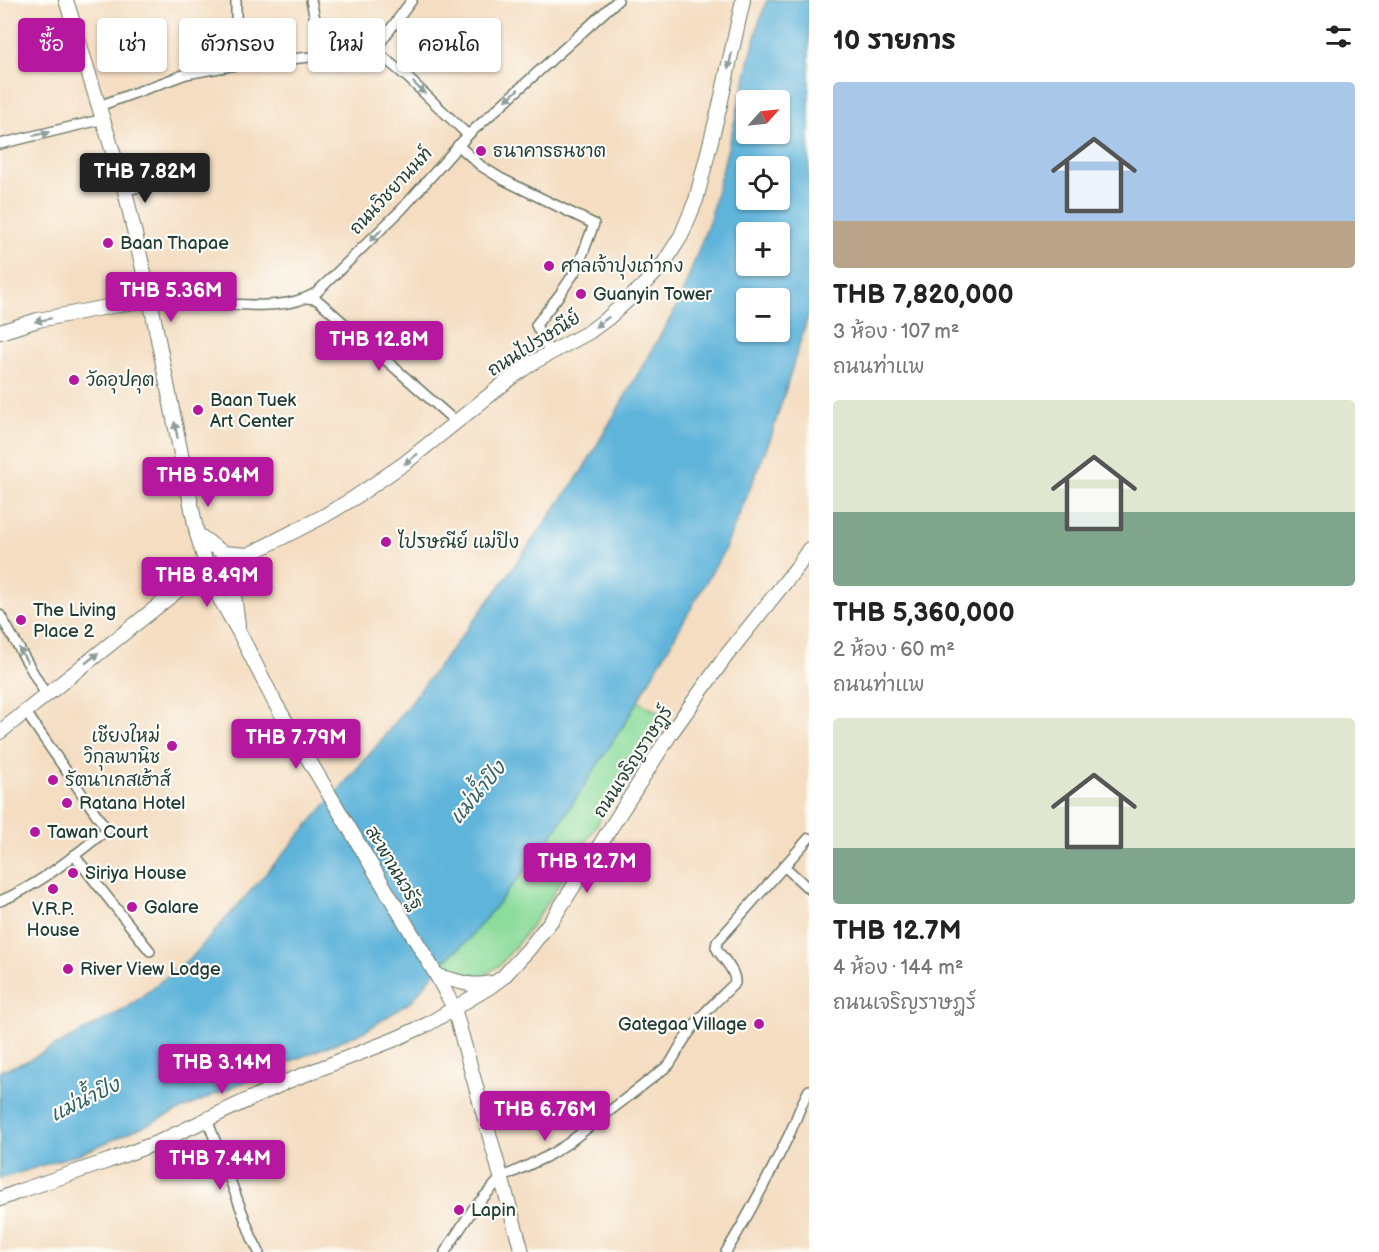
<!DOCTYPE html>
<html lang="th">
<head>
<meta charset="utf-8">
<style>
	:root { --surface:#fff; --page:#f6f6f6; --text:#222; --muted:#767676; --accent:#b5179e }
	body { margin:0; font-family:"Balsamiq Sans","Playpen Sans Thai",sans-serif; background:var(--page); color:var(--text); height:100vh; display:flex; flex-direction:column; font-size:22px; white-space:nowrap }
	* { box-sizing:border-box; margin:0 }
	p { font-size:20px; color:var(--muted) }
	.icon { flex:none; width:33px; height:33px; fill:none; stroke:currentColor; stroke-width:2; stroke-linecap:round; stroke-linejoin:round }
	.map { position:relative; flex:1; overflow:hidden }
	.details { display:flex; flex-direction:column; background:var(--surface); width:570px }
	.details>* { flex:none }
	.hud { position:absolute; left:18px; top:18px; width:570px; height:54px; display:flex; gap:12px }
	.needle { width:39px; rotate:63deg }
	.buttons { position:absolute; left:736px; top:90px; display:grid; gap:12px }
	.buttons a { display:grid; place-items:center; width:54px; height:54px; border-radius:6px; background:var(--surface); box-shadow:0 2px 4px #0004; font-size:30px }
	.price { position:absolute; translate:-50% -51px; padding:0 14px; border-radius:6px; background:var(--accent); color:#fff; font-size:20px; line-height:39px; filter:drop-shadow(0 2px 3px #0008) }
	.price::after { content:''; position:absolute; left:50%; top:36px; width:18px; height:14px; margin-left:-9px; background:inherit; clip-path:polygon(0 0,100% 0,50% 100%) }
	.price.current { background:#222; color:#fff }
	ul { padding:0; list-style:none }
	li { display:grid; align-content:center; gap:12px; height:318px; padding:0 24px }
	li span { display:grid; place-items:center; height:186px; border-radius:6px; color:#555 }
	li>.icon { margin-inline-start:auto }
	span .icon { width:108px; height:108px; fill:#fffc; stroke-width:1 }
	li b { font-size:26px }
	h2 { display:flex; justify-content:space-between; align-items:center; height:72px; padding:0 24px; font-size:26px }
	.pill { padding:0 21px; border-radius:6px; background:var(--surface); box-shadow:0 2px 4px #0004; font-size:21px; line-height:54px }
	.pill.current { background:var(--accent); color:#fff }
	main { display:flex; flex:1; min-height:0 }
	.map>svg:first-child { display:block }
	.green { fill:#8cdc9b; stroke:#568c68; stroke-width:1.5 }
	.water { fill:#5eb4da; stroke:#3e7887; stroke-width:1.5; fill-rule:evenodd }
	.lines { fill:none; stroke-linecap:round; stroke-linejoin:round }
	.street-casing { stroke:#6a7565; stroke-width:12 }
	.secondary-casing { stroke:#6a7565; stroke-width:16 }
	.street { stroke:#fff; stroke-width:9 }
	.secondary { stroke:#fff; stroke-width:14 }
	.oneway { fill:#8f9e9a }
	.poi-dot { fill:#b5179e; stroke:#fdfcf7; stroke-width:2 }
	.labels { text-anchor:middle; dominant-baseline:central; stroke-width:4.5; stroke-linejoin:round; paint-order:stroke }
	.poi-label { font-size:18px; fill:#1f3d34; stroke:#fdfcf7; text-anchor:start }
	.street-label { font-size:18px; fill:#1f3d34; stroke:#fdfcf7 }
	.water-label { font-size:20px; font-style:italic; fill:#326166; stroke:#fdfcf7 }
</style>
</head>
<body>
<main>
<div class="map">
<svg width="809" height="1252" viewBox="0 0 809 1252">
	<rect width="100%" height="100%" fill="#fdfcf7"/>
	<filter id="ink" filterUnits="userSpaceOnUse"><feTurbulence type="fractalNoise" baseFrequency=".0167" numOctaves="2"/><feDisplacementMap in="SourceGraphic" scale="12" xChannelSelector="R" yChannelSelector="G"/><feConvolveMatrix kernelMatrix="1 2 1 2 8 2 1 2 1" color-interpolation-filters="sRGB"/></filter>
	<filter id="wash" filterUnits="userSpaceOnUse"><feTurbulence type="fractalNoise" baseFrequency=".008" numOctaves="4" result="noise"/><feDisplacementMap in="SourceGraphic" scale="24" xChannelSelector="R" yChannelSelector="G"/><feGaussianBlur stdDeviation="1.35" result="paint"/><feColorMatrix in="noise" values="0 0 0 0 0 0 0 0 0 0 0 0 0 0 0 0 0 1.4 0 .05"/><feComposite in="paint" operator="in"/></filter>
	<g filter="url(#wash)">
		<rect width="100%" height="100%" fill="#f4ddc1"/>
		<path class="green" d="M638 701 665 716 550 899 530 928 501 964 468 986 443 962 467 941 547 843Z"/>
		<path class="water" d="M767 0H809V313L771 437 725 549 628 718 547 843 467 941 443 962 412 1001 365 1031 294 1060 87 1151 0 1179V1071L25 1062 127 1008 194 955 284 853 380 742 495 593 582 471 678 305 709 222 745 81 758 25ZM747 100H780V134H747ZM747 166H780V200H747ZM747 232H780V266H747ZM747 298H780V332H747Z"/>
	</g>
	<g filter="url(#ink)">
		<g class="lines">
			<defs>
				<g id="street">
					<path d="M236 0V65"/>
					<path d="M311 0 315 19 319 56"/>
					<path d="M375 50 408 78 468 135"/>
					<path d="M99 106 186 74 236 65 375 50 412 0"/>
					<path d="M0 144 104 119"/>
					<path d="M458 145 481 166 502 179 594 224 577 269 560 294 536 325 550 353"/>
					<path d="M125 191 156 182 204 174"/>
					<path d="M307 298 315 299 320 302 456 422"/>
					<path d="M150 299C172 300 194 302 216 303 248 305 287 310 316 293L402 209 468 135 618 0"/>
					<path d="M0 615 46 695"/>
					<path d="M74 855 150 951"/>
					<path d="M784 866 809 889"/>
					<path d="M0 901C40 885 73 856 107 830L25 711"/>
					<path d="M207 1119 252 1238 259 1252"/>
					<path d="M445 1252 473 1209 501 1178 546 1157 567 1144 669 1065C676 1055 681 1043 689 1033 701 1014 719 999 735 983 736 972 725 961 718 951L716 947 717 942 809 838"/>
					<path d="M726 1252C749 1215 769 1176 788 1137 796 1121 800 1105 809 1090"/>
				</g>
				<g id="secondary">
					<path d="M66 0 125 191 150 299 197 534 207 567 219 597 239 632 275 703 437 976 454 1008 522 1252"/>
					<path d="M0 332 38 320 150 299"/>
					<path d="M197 534 223 553 248 555"/>
					<path d="M238 625 233 587 234 578 237 569 248 555 324 516 354 498 405 463 511 378 532 363 589 332 608 318 643 286 664 263 681 236 696 200 720 105 743 0"/>
					<path d="M0 732 207 567"/>
					<path d="M437 976C457 980 469 988 490 983"/>
					<path d="M0 1199 20 1191 108 1161 159 1142 288 1081 393 1040 428 1024 488 988 503 977 528 950 554 917 671 733 726 656 798 566 809 549"/>
				</g>
			</defs>
			<use href="#street" class="street-casing"/>
			<use href="#secondary" class="secondary-casing"/>
			<use href="#street" class="street"/>
			<use href="#secondary" class="secondary"/>
		</g>
		<defs><path id="oneway-solid" d="M-6-.8H1V-3.2L6.5 0L1 3.2V.8H-6Z" transform="scale(1.5)"/></defs>
		<g class="oneway">
			<use href="#oneway-solid" transform="translate(730 61) rotate(102)"/>
			<use href="#oneway-solid" transform="translate(419 88) rotate(44)"/>
			<use href="#oneway-solid" transform="translate(512 95) rotate(138)"/>
			<use href="#oneway-solid" transform="translate(41 134) rotate(-14)"/>
			<use href="#oneway-solid" transform="translate(376 235) rotate(135)"/>
			<use href="#oneway-solid" transform="translate(43 320) rotate(168)"/>
			<use href="#oneway-solid" transform="translate(602 322) rotate(144)"/>
			<use href="#oneway-solid" transform="translate(176 430) rotate(-101)"/>
			<use href="#oneway-solid" transform="translate(411 459) rotate(142)"/>
			<use href="#oneway-solid" transform="translate(23 655) rotate(-120)"/>
			<use href="#oneway-solid" transform="translate(92 658) rotate(-39)"/>
		</g>
	</g>
	<g class="poi-dot">
		<circle cx="481" cy="151" r="6"/>
		<circle cx="108" cy="243" r="6"/>
		<circle cx="549" cy="266" r="6"/>
		<circle cx="581" cy="294" r="6"/>
		<circle cx="74" cy="380" r="6"/>
		<circle cx="198" cy="410" r="6"/>
		<circle cx="386" cy="542" r="6"/>
		<circle cx="21" cy="620" r="6"/>
		<circle cx="172" cy="746" r="6"/>
		<circle cx="53" cy="780" r="6"/>
		<circle cx="67" cy="803" r="6"/>
		<circle cx="35" cy="832" r="6"/>
		<circle cx="73" cy="873" r="6"/>
		<circle cx="53" cy="889" r="6"/>
		<circle cx="132" cy="907" r="6"/>
		<circle cx="68" cy="969" r="6"/>
		<circle cx="759" cy="1024" r="6"/>
		<circle cx="459" cy="1210" r="6"/>
	</g>
	<g class="labels">
		<g class="poi-label">
			<text x="493" y="151">ธนาคารธนชาต</text>
			<text x="120" y="243">Baan Thapae</text>
			<text x="561" y="266">ศาลเจ้าปุงเถ่ากง</text>
			<text x="593" y="294">Guanyin Tower</text>
			<text x="86" y="380">วัดอุปคุต</text>
			<text x="210" y="400">Baan Tuek<tspan x="210" dy="21">Art Center</tspan></text>
			<text x="398" y="542">ไปรษณีย์ แม่ปิง</text>
			<text x="33" y="610">The Living<tspan x="33" dy="21">Place 2</tspan></text>
			<text x="160" y="736" text-anchor="end">เชียงใหม่<tspan x="160" dy="21">วิกุลพานิช</tspan></text>
			<text x="65" y="780">รัตนาเกสเฮ้าส์</text>
			<text x="79" y="803">Ratana Hotel</text>
			<text x="47" y="832">Tawan Court</text>
			<text x="85" y="873">Siriya House</text>
			<text x="144" y="907">Galare</text>
			<text x="53" y="909" text-anchor="middle">V.R.P.<tspan x="53" dy="21">House</tspan></text>
			<text x="80" y="969">River View Lodge</text>
			<text x="747" y="1024" text-anchor="end">Gategaa Village</text>
			<text x="471" y="1210">Lapin</text>
		</g>
		<g class="street-label">
			<text transform="translate(391 191) rotate(-47)">ถนนวิชยานนท์</text>
			<text transform="translate(534 344) rotate(-32)">ถนนไปรษณีย์</text>
			<text transform="translate(633 762) rotate(-57)">ถนนเจริญราษฎร์</text>
			<text transform="translate(394 868) rotate(59)">สะพานนวรัฐ</text>
		</g>
		<g class="water-label">
			<text transform="translate(478 793) rotate(-50)">แม่น้ำปิง</text>
			<text transform="translate(85 1100) rotate(-26)">แม่น้ำปิง</text>
		</g>
	</g>
</svg>
<div class="buttons">
<a><svg class="needle" viewBox="-14 -14 28 28"><path d="M0-13l5 13h-10z" fill="#e53935"/><path d="M0 13l5-13h-10z" fill="#767676"/></svg></a>
<a><svg class="icon" aria-label="locate" viewBox="0 0 24 24"><circle cx="12" cy="12" r="6"/><path d="M12 2v4M12 18v4M2 12h4M18 12h4"/></svg></a>
<a>+</a>
<a>−</a>
</div>
<b class="price current" style="left:145px;top:204px">THB 7.82M</b>
<b class="price" style="left:171px;top:323px">THB 5.36M</b>
<b class="price" style="left:379px;top:372px">THB 12.8M</b>
<b class="price" style="left:208px;top:508px">THB 5.04M</b>
<b class="price" style="left:207px;top:608px">THB 8.49M</b>
<b class="price" style="left:296px;top:770px">THB 7.79M</b>
<b class="price" style="left:587px;top:894px">THB 12.7M</b>
<b class="price" style="left:222px;top:1095px">THB 3.14M</b>
<b class="price" style="left:545px;top:1142px">THB 6.76M</b>
<b class="price" style="left:220px;top:1191px">THB 7.44M</b>
<div class="hud">
<a class="pill current">ซื้อ</a>
<a class="pill">เช่า</a>
<a class="pill">ตัวกรอง</a>
<a class="pill">ใหม่</a>
<a class="pill">คอนโด</a>
</div>
</div>
<section class="details">
<h2>10 รายการ<svg class="icon" aria-label="filters" viewBox="0 0 24 24"><path d="M4 7h16M4 17h16"/><circle cx="9" cy="7" r="2"/><circle cx="15" cy="17" r="2"/></svg></h2>
<ul>
<li><span style="background:linear-gradient(#a9c7e8 75%,#b9a48a 0)"><svg class="icon" aria-label="home" viewBox="0 0 24 24"><path d="M3 11l9-7 9 7M6 9v11h12V9"/></svg></span><div><b>THB 7,820,000</b><p>3 ห้อง · 107 m²</p><p>ถนนท่าแพ</p></div></li>
<li><span style="background:linear-gradient(#dfe7d0 60%,#7fa58c 0)"><svg class="icon" aria-label="home" viewBox="0 0 24 24"><path d="M3 11l9-7 9 7M6 9v11h12V9"/></svg></span><div><b>THB 5,360,000</b><p>2 ห้อง · 60 m²</p><p>ถนนท่าแพ</p></div></li>
<li><span style="background:linear-gradient(#dfe7d0 70%,#7fa58c 0)"><svg class="icon" aria-label="home" viewBox="0 0 24 24"><path d="M3 11l9-7 9 7M6 9v11h12V9"/></svg></span><div><b>THB 12.7M</b><p>4 ห้อง · 144 m²</p><p>ถนนเจริญราษฎร์</p></div></li>
</ul>
</section>
</main>
</body>
</html>
